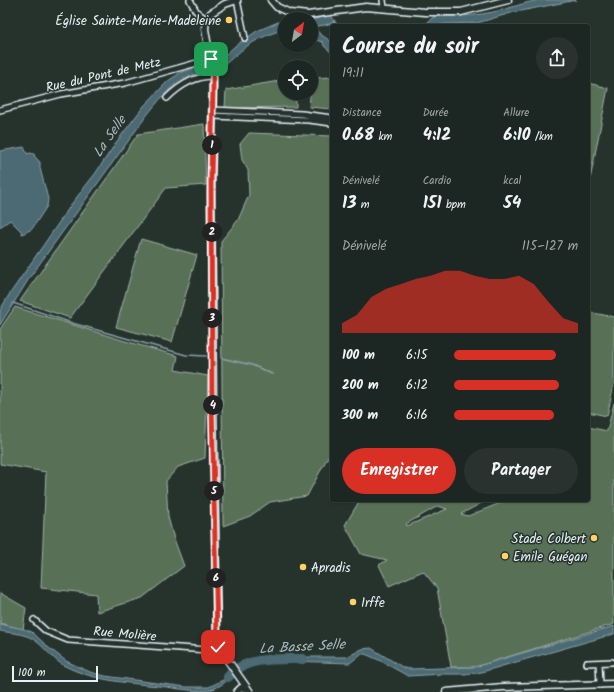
<!DOCTYPE html>
<html lang="fr">
<head>
<meta charset="utf-8">
<style>
	:root { --surface:#1c2622; --page:#29322f; --text:#f1f3f6; --muted:#a0a5a5; --line:#3a4340; --accent:#d93025 }
	body { margin:0; font-family:Kalam,sans-serif; background:var(--page); color:var(--text); height:100vh; display:flex; flex-direction:column; font-size:15px; white-space:nowrap }
	* { box-sizing:border-box; margin:0 }
	p { font-size:13px; color:var(--muted) }
	.icon { flex:none; width:22px; height:22px; fill:none; stroke:currentColor; stroke-width:2; stroke-linecap:round; stroke-linejoin:round }
	.map { position:relative; flex:1; overflow:hidden }
	.side { position:absolute; left:330px; top:24px; width:260px; height:478px; display:flex; flex-direction:column; background:var(--surface); border-radius:4px; box-shadow:0 1px 3px #0004,0 0 0 1px var(--line) }
	.side>* { flex:none }
	.needle { width:26px; rotate:31deg }
	.tools { position:absolute; left:278px; top:12px; display:grid; gap:8px }
	.tools a { display:grid; place-items:center; width:40px; height:40px; border-radius:50%; background:var(--surface); box-shadow:0 1px 3px #0004,0 0 0 1px var(--line); font-size:20px }
	.scale { position:absolute; left:12px; bottom:10px; width:86px; box-sizing:border-box; padding-left:4px; border:2px solid #e8f1f8; border-top:0; font-size:11px; line-height:14px; white-space:nowrap; color:#e8f1f8; -webkit-text-stroke:3px #26332d; paint-order:stroke }
	.pin { position:absolute; display:grid; place-items:center; width:34px; height:34px; color:#fff; margin:-17px; border-radius:8px; box-shadow:0 2px 6px #0006 }
	.km { position:absolute; width:20px; height:20px; margin:-10px; border-radius:50%; background:#222; color:#fff; font-size:11px; line-height:20px; text-align:center }
	.round { display:grid; place-items:center; flex:none; width:42px; height:42px; border-radius:21px; background:var(--page) }
	.overview { display:flex; align-items:center; justify-content:space-between; height:68px; padding:0 12px }
	h1 { font-size:22px; font-weight:600; line-height:30px }
	.stats { display:grid; grid-template-columns:repeat(3,1fr); gap:6px; height:68px; padding:4px 12px }
	.stats div { display:grid; align-content:center }
	.stats b { font-size:17px; font-weight:600 }
	.stats small { font-size:11px; font-weight:400 }
	.stats p { font-size:11px }
	.chart { height:112px; padding:8px 12px }
	.chart p { display:flex; justify-content:space-between }
	.chart svg { width:100%; height:72px; margin-top:4px; fill:var(--accent); opacity:.7 }
	.primary-button { display:flex; gap:8px; margin-top:auto; padding:8px 12px }
	.primary-button a { flex:1; height:46px; border-radius:24px; background:var(--accent); color:#fff; font-size:16px; font-weight:600; line-height:46px; text-align:center }
	.primary-button a+a { background:var(--page); color:var(--text) }
	ul { padding:0 12px; list-style:none; font-size:13px }
	li { display:grid; grid-template-columns:64px 48px 1fr; align-items:center; height:30px }
	li i { height:10px; border-radius:5px; background:var(--accent) }
	.map>svg:first-child { display:block }
	.green { fill:#597156; stroke:#a0b1a7; fill-rule:evenodd }
	.water { fill:#4c6b73; stroke:#8aa1a8 }
	.lines { fill:none; stroke-linecap:round; stroke-linejoin:round }
	.stream { stroke:#8aa1a8; stroke-width:1.5 }
	.river { stroke:#4c6b73; stroke-width:10 }
	.minor-casing { stroke:#e8f1f8; stroke-width:8 }
	.tertiary-casing { stroke:#e8f1f8; stroke-width:9 }
	.minor { stroke:#26332d; stroke-width:5 }
	.tertiary { stroke:#26332d; stroke-width:6 }
	.route-casing { stroke:#fff; stroke-width:8 }
	.route { stroke:#d93025; stroke-width:5 }
	.poi-dot { fill:#ffd166; stroke:#26332d; stroke-width:1.5 }
	.labels { text-anchor:middle; stroke-width:3; stroke-linejoin:round; paint-order:stroke }
	.poi-label { font-size:13px; fill:#e8f1f8; stroke:#26332d; text-anchor:start }
	.street-label { font-size:13px; fill:#e8f1f8; stroke:#26332d }
	.water-label { font-size:14px; font-style:italic; fill:#aabbc3; stroke:#26332d }
</style>
</head>
<body>
<div class="map">
<svg width="614" height="692" viewBox="0 0 614 692">
	<rect width="100%" height="100%" fill="#26332d"/>
	<filter id="ink" filterUnits="userSpaceOnUse"><feTurbulence type="fractalNoise" baseFrequency=".025" numOctaves="2"/><feDisplacementMap in="SourceGraphic" scale="8" xChannelSelector="R" yChannelSelector="G"/><feConvolveMatrix kernelMatrix="1 2 1 2 8 2 1 2 1" color-interpolation-filters="sRGB"/></filter>
	<g filter="url(#ink)">
		<path class="green" d="M332,77v32l-23,-2 3,-29z
			M285,80v13h11v14l-71,1 1,-18z
			M588,83l20,5 -20,102z
			M204,124l2,61 -40,3 -96,130 -50,-17 118,-167z
			M249,133l83,3v313l-25,47 -37,6 -20,14 -27,10 -2,-285 17,-21 11,-25 -1,-25 -6,-10 -2,-16z
			M141,239l56,16 -25,87 -56,-15z
			M15,307l110,34 53,15 -3,14 33,6 -3,82 -27,9 -12,14 2,36 6,22 10,27 -42,32 -45,14 -1,-18 -55,-6 5,-116 -46,-8v-135z
			M588,312l26,5v67l-7,32 -19,-4z
			M614,403v221l-139,43h-24l-14,-79 -14,-17 -34,15 -10,-21 8,-5 -26,-6 -16,-29 15,-25h127l-26,14 7,2 40,-16h80v-73l19,4zM438,506l9,3 -40,17 -1,-2z
			M0,593l26,15 -3,22 -23,-7z"/>
		<path class="water" d="M539,0h37l-65,13 -34,10 -32,1 -9,2h-12l8,-8 5,-2c24,1 49,-1 72,-8 10,-3 19,-6 30,-8z
			M331,15l7,11h-3l-1,-3 -20,4 6,7 12,8v11l-8,-7 -1,-4 -12,-3v-19z
			M278,22h7v7c-17,5 -35,13 -48,25 -7,5 -12,13 -21,15v-6l19,-17 22,-15z
			M208,63l1,8c-9,2 -19,4 -27,9 -14,8 -25,23 -35,35l-117,162 -30,48v-15l9,-15 64,-93 22,-28 23,-34 25,-33 25,-26 12,-8z
			M24,147l3,7 3,-1 4,1 1,3 5,5v6l8,31 -1,7 -15,23 -10,5 -1,-3 -11,-11 -10,7v-76z
			M0,624l24,5 8,3 17,16 17,13 24,11 15,4 81,11h23l16,-8 7,-10 3,5c-8,7 -15,13 -25,16 -10,2 -32,-1 -43,-3 -35,-4 -72,-5 -104,-22 -12,-7 -19,-19 -30,-26 -10,-6 -23,-6 -33,-8z
			M614,626v8l-136,39 -13,1h-23l-34,2 -29,-16 -14,-6h-4l-11,9 -60,-2v-4h57l15,-8 9,-1 33,20 6,1 65,-2z"/>
		<g class="lines">
			<path class="stream" d="M333,21l2,5
				M13,303l59,20 114,32 20,1
				M221,358l31,7 20,9"/>
			<path class="river" d="M228,677c17,-21 51,-18 75,-18"/>
			<defs>
				<path id="minor" d="M190,0l6,11 10,9
					M237,0l8,38
					M383,0l1,8
					M167,98c13,-13 28,-22 46,-22
					M0,110l61,-16 64,-11 86,-24
					M213,110l89,4 30,4
					M213,116l96,4 23,3
					M34,620l12,11 22,9 153,11
					M587,663l25,-1
					M599,663l1,22"/>
				<path id="tertiary" d="M237,0l-12,4 -14,9 -5,7 -1,9 8,47 -2,119 2,209 4,239 4,8 29,41
					M271,0l6,7 13,6 18,2 58,-8 59,5h36l47,-12
					M237,692l4,-4 7,1
					M446,692l57,-5 111,-3"/>
			</defs>
			<use href="#minor" class="minor-casing"/>
			<use href="#tertiary" class="tertiary-casing"/>
			<use href="#minor" class="minor"/>
			<use href="#tertiary" class="tertiary"/>
		</g>
	</g>
	<g class="lines" filter="url(#ink)">
		<defs>
			<path id="route" d="M211,59l2,12v19l-2,87 1,227 5,234 1,9"/>
		</defs>
		<use href="#route" class="route-casing"/>
		<use href="#route" class="route"/>
	</g>
	<g class="poi-dot">
		<circle cx="229" cy="20" r="4"/>
		<circle cx="594" cy="538" r="4"/>
		<circle cx="505" cy="556" r="4"/>
		<circle cx="303" cy="567" r="4"/>
		<circle cx="353" cy="602" r="4"/>
	</g>
	<g class="labels">
		<g class="poi-label">
			<text x="221" y="25" text-anchor="end">Église Sainte-Marie-Madeleine</text>
			<text x="586" y="543" text-anchor="end">Stade Colbert</text>
			<text x="513" y="561">Emile Guégan</text>
			<text x="311" y="572">Apradis</text>
			<text x="361" y="607">Irffe</text>
		</g>
		<g class="street-label">
			<text transform="translate(103 74) rotate(-13)" y="5">Rue du Pont de Metz</text>
			<text transform="translate(125 633) rotate(5)" y="5">Rue Molière</text>
		</g>
		<g class="water-label">
			<text transform="translate(109 136) rotate(-55)" y="5">La Selle</text>
			<text transform="translate(302 646) rotate(-3)" y="5">La Basse Selle</text>
		</g>
	</g>
</svg>
<div class="tools">
<a><svg class="needle" viewBox="-14 -14 28 28"><path d="M0-13l5 13h-10z" fill="#e53935"/><path d="M0 13l5-13h-10z" fill="#a0a5a5"/></svg></a>
<a><svg class="icon" aria-label="locate" viewBox="0 0 24 24"><circle cx="12" cy="12" r="6"/><path d="M12 2v4M12 18v4M2 12h4M18 12h4"/></svg></a>
</div>
<div class="scale">100 m</div>
<div class="pin" style="left:211px;top:59px;background:#1e9e55"><svg class="icon" aria-label="arrive" viewBox="0 0 24 24"><path d="M6 21V4h12l-3 4 3 4H6"/></svg></div>
<div class="pin" style="left:218px;top:647px;background:#d93025"><svg class="icon" aria-label="check" viewBox="0 0 24 24"><path d="M5 12l5 5 9-10"/></svg></div>
<b class="km" style="left:212px;top:145px">1</b>
<b class="km" style="left:212px;top:232px">2</b>
<b class="km" style="left:212px;top:318px">3</b>
<b class="km" style="left:213px;top:405px">4</b>
<b class="km" style="left:214px;top:491px">5</b>
<b class="km" style="left:216px;top:578px">6</b>
<section class="side">
<div class="overview"><div><h1>Course du soir</h1><p>19:11</p></div><a class="round"><svg class="icon" aria-label="share" viewBox="0 0 24 24"><path d="M12 15V3M7 8l5-5 5 5M5 13v7h14v-7"/></svg></a></div>
<div class="stats">
<div><p>Distance</p><b>0.68<small> km</small></b></div>
<div><p>Durée</p><b>4:12</b></div>
<div><p>Allure</p><b>6:10<small> /km</small></b></div>
</div>
<div class="stats">
<div><p>Dénivelé</p><b>13<small> m</small></b></div>
<div><p>Cardio</p><b>151<small> bpm</small></b></div>
<div><p>kcal</p><b>54</b></div>
</div>
<div class="chart"><p><span>Dénivelé</span>115–127 m</p>
<svg viewBox="0 0 160 44" preserveAspectRatio="none"><path d="M0 44V38L10 33L20 22L30 17L40 14L50 11L60 9L70 6L80 6L90 9L100 11L110 11L120 9L130 14L140 25L150 35L160 38V44z"/></svg>
</div>
<ul>
<li><b>100 m</b>6:15<i style="width:82%"></i></li>
<li><b>200 m</b>6:12<i style="width:85%"></i></li>
<li><b>300 m</b>6:16<i style="width:81%"></i></li>
</ul>
<div class="primary-button"><a>Enregistrer</a><a>Partager</a></div>
</section>
</div>
</body>
</html>
